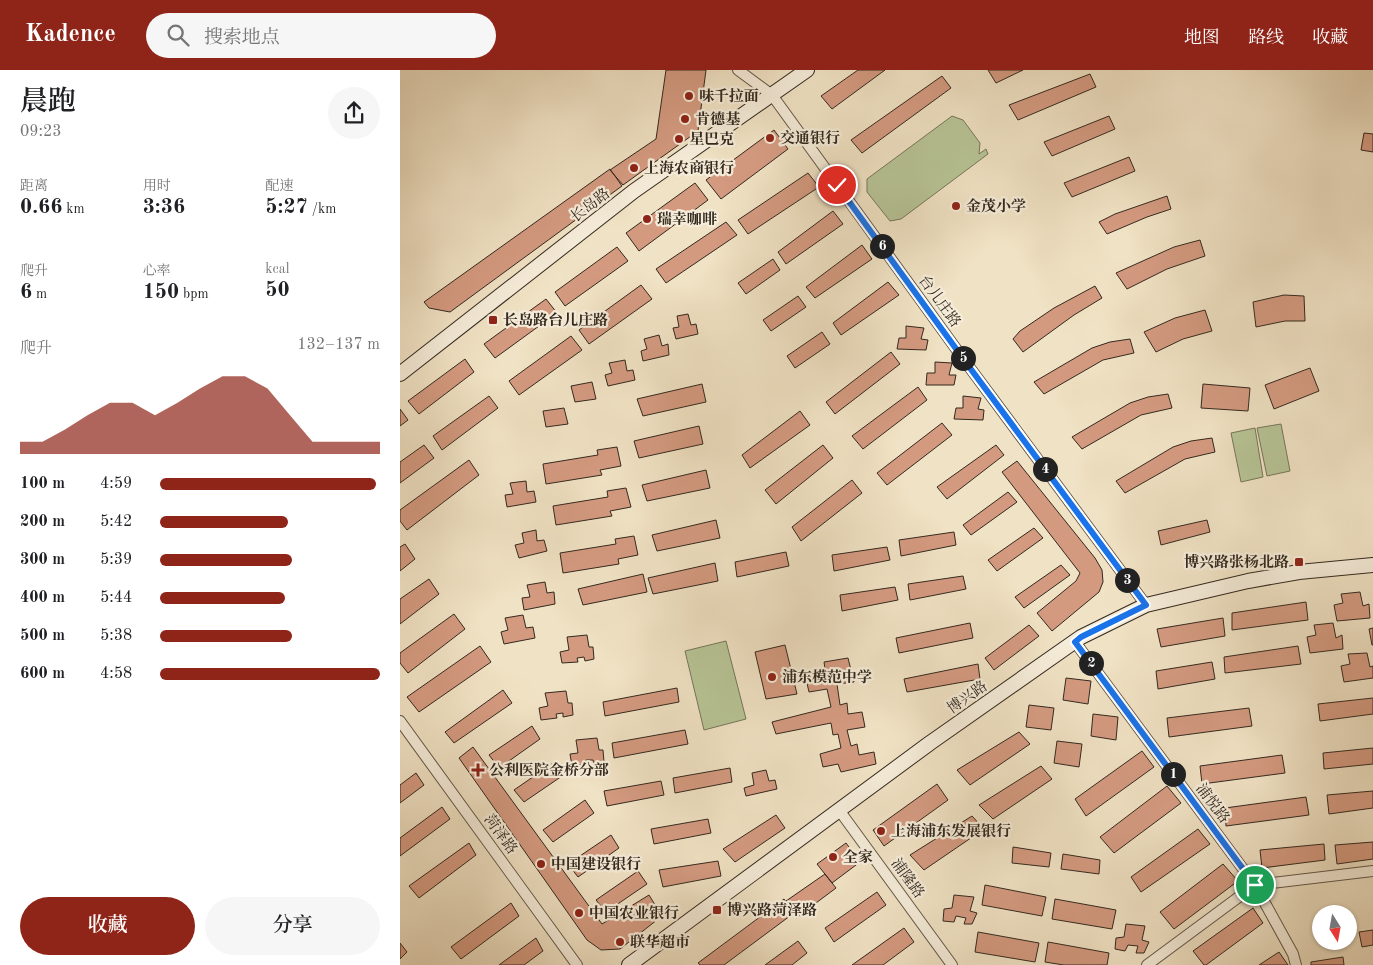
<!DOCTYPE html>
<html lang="zh">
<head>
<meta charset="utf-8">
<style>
	:root { --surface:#fff; --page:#f6f6f6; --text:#202124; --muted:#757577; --accent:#8f2418 }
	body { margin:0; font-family:"Old Standard TT","Noto Serif SC",serif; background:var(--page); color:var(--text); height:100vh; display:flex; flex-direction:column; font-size:19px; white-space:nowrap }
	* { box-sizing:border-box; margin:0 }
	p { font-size:16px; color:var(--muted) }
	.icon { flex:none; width:28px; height:28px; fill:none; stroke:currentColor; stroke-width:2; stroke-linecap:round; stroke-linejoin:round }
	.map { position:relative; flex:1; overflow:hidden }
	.drawer { display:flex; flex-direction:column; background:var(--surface); width:400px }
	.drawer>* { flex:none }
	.needle { width:32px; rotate:169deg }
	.controls { position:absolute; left:912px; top:835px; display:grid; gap:10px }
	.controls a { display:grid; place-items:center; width:45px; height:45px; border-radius:50%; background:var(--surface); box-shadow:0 1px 4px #0004; font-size:25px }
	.pin { position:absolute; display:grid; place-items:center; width:42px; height:42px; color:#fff; margin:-21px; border:2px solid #fff; border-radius:50%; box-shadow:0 1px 5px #0007 }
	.km { position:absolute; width:25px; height:25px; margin:-12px; border-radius:50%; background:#222; color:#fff; font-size:14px; line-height:25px; text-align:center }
	.round { display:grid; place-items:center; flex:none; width:52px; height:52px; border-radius:26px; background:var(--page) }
	.head { display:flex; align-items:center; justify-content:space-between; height:85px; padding:0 20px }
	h1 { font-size:28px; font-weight:600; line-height:38px }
	.stats { display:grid; grid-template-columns:repeat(3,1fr); gap:8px; height:85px; padding:5px 20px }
	.stats div { display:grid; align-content:center }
	.stats b { font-size:21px; font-weight:600 }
	.stats small { font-size:14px; font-weight:400 }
	.stats p { font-size:14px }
	.chart { height:140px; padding:10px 20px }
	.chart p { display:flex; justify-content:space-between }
	.chart svg { width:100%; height:90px; margin-top:5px; fill:var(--accent); opacity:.7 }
	.primary-button { display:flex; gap:10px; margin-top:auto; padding:10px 20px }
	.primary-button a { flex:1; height:58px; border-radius:30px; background:var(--accent); color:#fff; font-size:20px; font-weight:600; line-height:58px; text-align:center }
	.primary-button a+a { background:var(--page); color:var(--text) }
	ul { padding:0 20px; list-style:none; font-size:16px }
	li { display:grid; grid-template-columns:80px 60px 1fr; align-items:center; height:38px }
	li i { height:12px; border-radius:6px; background:var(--accent) }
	header { display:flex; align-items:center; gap:30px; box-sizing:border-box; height:70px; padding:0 25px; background:var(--accent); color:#fff }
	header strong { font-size:24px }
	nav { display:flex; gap:28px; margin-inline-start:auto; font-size:18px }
	.search { width:350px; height:45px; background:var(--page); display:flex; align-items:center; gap:12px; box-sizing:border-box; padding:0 18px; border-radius:28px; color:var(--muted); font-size:19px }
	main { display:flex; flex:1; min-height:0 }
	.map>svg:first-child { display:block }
	.green { fill:#b7c496; stroke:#75765a }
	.building { fill:#d49a80; stroke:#33291f }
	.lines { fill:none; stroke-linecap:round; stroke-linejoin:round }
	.street-casing { stroke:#625748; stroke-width:12 }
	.secondary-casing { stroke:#33291f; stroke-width:16 }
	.street { stroke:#f5ecd9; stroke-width:10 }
	.secondary { stroke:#f5ecd9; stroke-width:14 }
	.route-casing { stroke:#fff; stroke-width:10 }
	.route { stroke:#1a73e8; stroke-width:6 }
	.poi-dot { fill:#8f2418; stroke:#f5ecd9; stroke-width:2 }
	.labels { text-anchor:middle; stroke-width:4.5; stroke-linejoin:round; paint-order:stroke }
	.poi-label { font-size:15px; font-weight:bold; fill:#33291f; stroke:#f5ecd9; text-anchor:start }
	.street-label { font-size:15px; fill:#33291f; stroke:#f5ecd9 }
</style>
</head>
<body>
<header>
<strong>Kadence</strong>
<div class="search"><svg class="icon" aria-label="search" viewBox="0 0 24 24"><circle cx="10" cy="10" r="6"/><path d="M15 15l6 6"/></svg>搜索地点</div>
<nav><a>地图</a><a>路线</a><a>收藏</a></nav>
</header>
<main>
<section class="drawer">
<div class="head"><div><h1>晨跑</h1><p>09:23</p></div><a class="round"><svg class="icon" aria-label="share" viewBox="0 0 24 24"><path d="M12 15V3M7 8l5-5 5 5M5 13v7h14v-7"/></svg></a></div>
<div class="stats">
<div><p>距离</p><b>0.66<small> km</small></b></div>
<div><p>用时</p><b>3:36</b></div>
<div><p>配速</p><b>5:27<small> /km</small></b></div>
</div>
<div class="stats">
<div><p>爬升</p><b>6<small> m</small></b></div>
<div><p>心率</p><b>150<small> bpm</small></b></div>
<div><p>kcal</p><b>50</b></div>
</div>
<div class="chart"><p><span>爬升</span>132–137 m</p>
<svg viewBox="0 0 160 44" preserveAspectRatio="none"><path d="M0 44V38L10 38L20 32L30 25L40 19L50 19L60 25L70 19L80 12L90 6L100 6L110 12L120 25L130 38L140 38L150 38L160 38V44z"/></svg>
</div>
<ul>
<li><b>100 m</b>4:59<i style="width:98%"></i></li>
<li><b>200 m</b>5:42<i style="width:58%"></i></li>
<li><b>300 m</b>5:39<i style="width:60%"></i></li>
<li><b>400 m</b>5:44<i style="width:57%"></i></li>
<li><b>500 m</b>5:38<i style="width:60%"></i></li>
<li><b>600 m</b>4:58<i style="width:100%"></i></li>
</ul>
<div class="primary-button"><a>收藏</a><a>分享</a></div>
</section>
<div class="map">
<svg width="973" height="895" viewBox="0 0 973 895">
	<rect width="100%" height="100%" fill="#f0e2c4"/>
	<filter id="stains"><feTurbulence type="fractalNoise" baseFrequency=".004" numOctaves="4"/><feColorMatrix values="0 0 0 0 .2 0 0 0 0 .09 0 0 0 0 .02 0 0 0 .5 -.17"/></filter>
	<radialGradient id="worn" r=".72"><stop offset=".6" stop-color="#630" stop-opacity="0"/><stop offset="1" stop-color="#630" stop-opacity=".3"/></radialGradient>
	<path class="green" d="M552,46l11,4 17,23 -1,11 7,-5 2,5 -87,65 -11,2 -23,-29v-13z
		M881,354l9,47 -23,5 -10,-48z
		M855,358l8,49 -22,5 -10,-49z
		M326,571l20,78 -42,11 -19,-79z"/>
	<path class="building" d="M266,0h40l-8,61 -75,54 -13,-15 46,-31z
		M458,0h27l-53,39 -11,-13z
		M588,0h35l-27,13z
		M690,4l6,13 -78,33 -9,-15z
		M542,6l9,12 -89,65 -11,-13z
		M709,46l6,13 -63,27 -8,-14z
		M374,60l14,19 -67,50 -15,-19z
		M964,63l9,1v18l-12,-2z
		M729,87l6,14 -63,26 -8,-14z
		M210,99l12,17 -172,126 -21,-4 -5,-6z
		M408,103l11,14 -71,47 -10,-14z
		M295,113l13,17 -69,51 -13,-18z
		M767,126l4,13 -24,8 -40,17 -8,-12 16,-8z
		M433,141l10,13 -57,40 -8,-12z
		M326,152l11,13 -71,48 -10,-14z
		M800,170l5,16 -38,13 -40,20 -11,-16 58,-26z
		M462,175l10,14 -57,39 -9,-11z
		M217,177l11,14 -63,45 -10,-14z
		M373,189l7,11 -34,24 -8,-11z
		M488,212l11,13 -58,40 -8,-12z
		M241,215l11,14 -63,45 -10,-14z
		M695,216l7,12 -28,17 -51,37 -10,-13 7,-8 34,-23z
		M884,225l20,1 1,25h-20l-29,6 -3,-25z
		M398,226l8,11 -35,24 -8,-11z
		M146,229l11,14 -62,45 -11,-14z
		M805,240l7,21 -29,8 -27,13 -12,-20 31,-14z
		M288,244l3,11 5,-1 2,10 -22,5 -3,-11 6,-1 -2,-11z
		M506,256l18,2 -3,11 7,1 -2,10 -29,-1 2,-11h7z
		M422,262l8,12 -35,24 -8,-12z
		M259,265l3,11 6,-2 1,11 -26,6 -2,-10 6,-2 -3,-10z
		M171,266l11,14 -63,45 -10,-14z
		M730,269l4,14 -31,7 -59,34 -10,-12 58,-34 18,-6z
		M491,282l9,12 -65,50 -9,-12z
		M65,289l9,13 -55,42 -11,-13z
		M225,290l2,11 6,-1 2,10 -27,6 -3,-11 7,-2 -3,-10z
		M535,292l17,1 -3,12h7l-2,10h-28l1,-12h8z
		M910,298l9,23 -45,18 -9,-24z
		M192,312l4,17 -21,3 -4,-16z
		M302,314l4,18 -63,14 -6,-17z
		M803,314l47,4 -2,23 -47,-3z
		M518,317l9,13 -64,49 -11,-13z
		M768,324l4,14 -31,7 -59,34 -10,-12 58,-34 18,-6z
		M89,326l9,12 -56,42 -9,-14z
		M563,326l18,2 -3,11 6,1 -1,10 -29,-1 2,-11h7z
		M164,338l4,16 -22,3 -3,-16z
		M0,339l8,11 -8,6z
		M400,341l10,14 -60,43 -8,-13z
		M542,353l10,12 -65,50 -10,-12z
		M299,356l4,18 -64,14 -5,-17z
		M812,368l3,14 -30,7 -60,34 -9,-12 57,-34 18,-6z
		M24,375l10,13 -34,25v-21z
		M423,375l10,13 -57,46 -11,-14z
		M596,375l8,10 -57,44 -10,-12z
		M217,377l4,19 -21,4 2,5 -56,9 -3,-20 55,-9 -1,-5z
		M69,390l10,15 -72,55 -7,-9v-11z
		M617,391l78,97 7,12 1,12 -4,10 -47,39 -15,-18 39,-32 4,-8 -78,-101z
		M306,400l4,18 -63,13 -5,-16z
		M452,410l10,13 -61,48 -9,-14z
		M126,411l1,11 7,-1 2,11 -29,5 -2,-12 8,-1 -3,-11z
		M226,418l5,19 -21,4 2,5 -56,9 -3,-19 55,-9 -1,-6z
		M608,422l9,10 -46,33 -8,-10z
		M316,450l4,18 -63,13 -5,-16z
		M807,450l3,12 -49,13 -3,-14z
		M634,458l9,10 -46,33 -9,-11z
		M136,460l1,11 7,-1 3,11 -28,7 -4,-13 9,-2 -2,-10z
		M554,462l2,13 -55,11 -2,-16z
		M234,466l4,19 -20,4 1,5 -56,9 -3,-20 56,-9 -1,-5z
		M5,474l10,15 -15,12v-24z
		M487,477l3,13 -56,11 -2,-16z
		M386,482l3,14 -52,11 -2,-15z
		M315,493l3,18 -65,13 -5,-16z
		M661,495l9,10 -46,33 -9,-11z
		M243,504l4,18 -64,13 -5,-16z
		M563,506l3,13 -56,11 -2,-16z
		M29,509l10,15 -39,30v-25z
		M145,512l2,11 7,-1 1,12 -31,6 -2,-12 8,-1 -3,-12z
		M495,517l3,13 -56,11 -2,-16z
		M960,522l3,14 6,-2 1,14 -33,3 -3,-16 9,-2 -2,-9z
		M906,532l2,18 -76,10v-17z
		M54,544l11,15 -57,44 -8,-10v-10z
		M123,545l3,13 7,-1 2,11 -31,6 -3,-12 7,-2 -3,-12z
		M823,548l2,18 -64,11 -4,-18z
		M570,553l3,15 -74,15 -3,-15z
		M933,553l3,15 6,-3 1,14 -33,4 -3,-16 9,-2 -2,-10z
		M629,555l10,11 -45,34 -9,-12z
		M973,558v17h-1l-3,-16z
		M187,565l2,12h4l1,12 -9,2 -1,-4 -7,1 1,4 -16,1 -2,-11 9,-2 -2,-13z
		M385,575l12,49 -31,5 -11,-47z
		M80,576l11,16 -72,50 -12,-15z
		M898,576l3,18 -76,9 -1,-16z
		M967,583l3,14 3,-1v12l-29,4 -3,-16 9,-2 -2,-10z
		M448,588l6,24 -17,2 3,21 7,-2 1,11 14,-2 3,15 -18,3 4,16 6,-2 2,11 15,-3 2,12 -35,8 -3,-8 -15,3 -3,-13 21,-6 -3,-14 -5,1 -2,-12 -55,11 -4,-12 59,-15 -4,-18 -18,3 -3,-13 20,-4 -2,-13z
		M812,592l3,17 -57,10 -2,-18z
		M578,594l2,15 -73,13 -3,-13z
		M666,608l25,3 -3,23 -25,-4z
		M277,618l2,14 -74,14 -2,-14z
		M103,620l9,13 -58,40 -9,-11z
		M166,621l2,12h4l1,12 -10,2v-4l-7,1 1,4 -16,2 -2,-12 9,-2 -3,-13z
		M973,628v16l-53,7 -2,-17z
		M629,635l25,3 -3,22 -25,-3z
		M849,638l3,18 -83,11 -2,-19z
		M693,644l25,3 -2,23 -25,-4z
		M132,656l8,13 -41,29 -10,-13z
		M285,660l3,14 -74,14 -2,-15z
		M619,662l11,12 -60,41 -13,-15z
		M197,668l2,12h4l1,12 -10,2 -1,-4h-7l1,4 -15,2 -2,-12 8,-1 -2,-13z
		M657,671l25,3 -3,23 -25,-4z
		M73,677l129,177 47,-29 13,21 -42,33 -19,1 -14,-10 -128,-182z
		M973,678v16l-49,5 -1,-16z
		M742,681l12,16 -68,49 -11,-17z
		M882,685l3,18 -83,11 -2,-18z
		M156,691l9,13 -41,28 -10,-12z
		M641,696l11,13 -59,40 -14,-14z
		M330,698l2,14 -57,11 -2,-15z
		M366,700l3,11 6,-1 2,9 -31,7 -2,-8 10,-3 -2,-12z
		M16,703l8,12 -24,18v-18z
		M261,711l3,14 -57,11 -3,-15z
		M537,714l11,16 -64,46 -11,-16z
		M767,716l14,17 -67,50 -14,-16z
		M973,721v17l-44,6 -2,-19z
		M906,727l3,18 -83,11 -1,-18z
		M185,730l9,13 -41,29 -10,-12z
		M42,737l8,12 -50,37v-18z
		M376,745l9,13 -50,34 -12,-13z
		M572,746l12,13 -60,41 -14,-15z
		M308,749l3,14 -57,11 -3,-15z
		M798,759l12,15 -69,48 -10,-15z
		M211,765l8,13 -41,29 -10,-13z
		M973,772v17l-36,5 -2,-19z
		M69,773l7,12 -57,43 -10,-12z
		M446,773l14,19 -28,21 -15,-19z
		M924,774l1,16 -63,8 -2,-18z
		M613,777l38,6 -2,14 -37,-4z
		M663,784l37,6 -1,14 -38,-5z
		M318,791l3,15 -58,11 -4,-17z
		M823,794l15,17 -64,48 -14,-17z
		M238,801l9,13 -41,28 -10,-12z
		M425,804l11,14 -40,30 -10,-17z
		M585,815l61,12 -4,19 -60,-11z
		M477,822l9,13 -52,37 -9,-14z
		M554,825l20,2 -4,14 7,2 -5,11h-8l2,-6 -10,-2 -2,6 -11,-1 1,-12 8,-1z
		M384,829l10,14 -70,52h-24l-2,-2z
		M655,829l61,11 -4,19 -60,-10z
		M111,833l8,13 -58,43 -10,-12z
		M853,838l10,15 -57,42h-2l-11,-14z
		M726,854l19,2 -3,14 7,2 -5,11h-8l2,-7 -10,-1 -3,6 -10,-2 1,-11 8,-1z
		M504,858l10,14 -31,23h-31z
		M973,860v15l-11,2 -3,-15z
		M578,862l61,11 -4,19 -60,-10z
		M136,868l7,13 -19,14h-25z
		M398,871l9,12 -15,12h-27z
		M648,872l61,11 -2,12h-43l-19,-3z
		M0,873l7,9 -7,7z
		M879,882l9,13h-29z
		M943,887l1,8h-33v-3z"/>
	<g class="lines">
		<defs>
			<path id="street" d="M338,0l34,25 198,273 176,237
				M675,572l180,243 38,69 3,11
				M0,651l177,244
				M439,740l113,155
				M747,895l108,-80 118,-14"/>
			<path id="secondary" d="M0,304l234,-183 173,-121
				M229,895l301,-222 151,-106 65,-32 102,-24 51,-9 74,-7"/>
		</defs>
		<use href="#street" class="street-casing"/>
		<use href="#secondary" class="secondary-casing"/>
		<use href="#street" class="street"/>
		<use href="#secondary" class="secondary"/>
	</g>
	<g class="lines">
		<defs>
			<path id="route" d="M437,115l133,183 176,237 -65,32 -6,5 180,243"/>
		</defs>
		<use href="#route" class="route-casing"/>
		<use href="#route" class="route"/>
	</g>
	<g class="poi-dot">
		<circle cx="289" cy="26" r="5"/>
		<circle cx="285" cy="49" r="5"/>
		<circle cx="370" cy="68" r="5"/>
		<circle cx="279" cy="69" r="5"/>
		<circle cx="234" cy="98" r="5"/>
		<circle cx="556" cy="136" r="5"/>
		<circle cx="247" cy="149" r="5"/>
		<rect x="88" y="245" width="10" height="10" rx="2.5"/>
		<rect x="894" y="487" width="10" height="10" rx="2.5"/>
		<circle cx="372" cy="607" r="5"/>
		<path d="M75.5 692.5h5v5h5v5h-5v5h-5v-5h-5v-5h5z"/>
		<circle cx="481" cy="761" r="5"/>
		<circle cx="433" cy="787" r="5"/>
		<circle cx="141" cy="794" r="5"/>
		<rect x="312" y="835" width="10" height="10" rx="2.5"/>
		<circle cx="179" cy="843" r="5"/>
		<circle cx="220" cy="872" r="5"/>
	</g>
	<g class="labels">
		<g class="poi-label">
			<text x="299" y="31">味千拉面</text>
			<text x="295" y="54">肯德基</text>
			<text x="380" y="73">交通银行</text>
			<text x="289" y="74">星巴克</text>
			<text x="244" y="103">上海农商银行</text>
			<text x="566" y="141">金茂小学</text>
			<text x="257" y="154">瑞幸咖啡</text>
			<text x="103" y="255">长岛路台儿庄路</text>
			<text x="889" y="497" text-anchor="end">博兴路张杨北路</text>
			<text x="382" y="612">浦东模范中学</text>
			<text x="89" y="705">公利医院金桥分部</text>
			<text x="491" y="766">上海浦东发展银行</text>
			<text x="443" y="792">全家</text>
			<text x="151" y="799">中国建设银行</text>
			<text x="327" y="845">博兴路菏泽路</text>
			<text x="189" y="848">中国农业银行</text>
			<text x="230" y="877">联华超市</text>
		</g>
		<g class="street-label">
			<text transform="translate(190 135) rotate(-38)" y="5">长岛路</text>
			<text transform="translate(540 231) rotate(54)" y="5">台儿庄路</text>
			<text transform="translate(567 627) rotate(-35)" y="5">博兴路</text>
			<text transform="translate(813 733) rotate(53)" y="5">浦悦路</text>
			<text transform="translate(101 764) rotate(54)" y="5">菏泽路</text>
			<text transform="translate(508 808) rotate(54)" y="5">浦隆路</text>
		</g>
	</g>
	<rect width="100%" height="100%" filter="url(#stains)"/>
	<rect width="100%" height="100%" fill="url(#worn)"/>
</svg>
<div class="controls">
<a><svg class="needle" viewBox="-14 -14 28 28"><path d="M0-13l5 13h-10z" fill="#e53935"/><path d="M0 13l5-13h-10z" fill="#757577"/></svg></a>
</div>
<div class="pin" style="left:855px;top:815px;background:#1e9e55"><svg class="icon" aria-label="arrive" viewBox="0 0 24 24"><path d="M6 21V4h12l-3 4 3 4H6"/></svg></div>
<div class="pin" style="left:437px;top:115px;background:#d93025"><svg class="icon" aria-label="check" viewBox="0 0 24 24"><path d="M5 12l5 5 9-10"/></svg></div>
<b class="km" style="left:773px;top:704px">1</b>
<b class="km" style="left:691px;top:593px">2</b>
<b class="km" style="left:727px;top:510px">3</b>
<b class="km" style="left:645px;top:399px">4</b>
<b class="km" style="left:563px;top:288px">5</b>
<b class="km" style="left:482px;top:176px">6</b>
</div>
</main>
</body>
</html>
